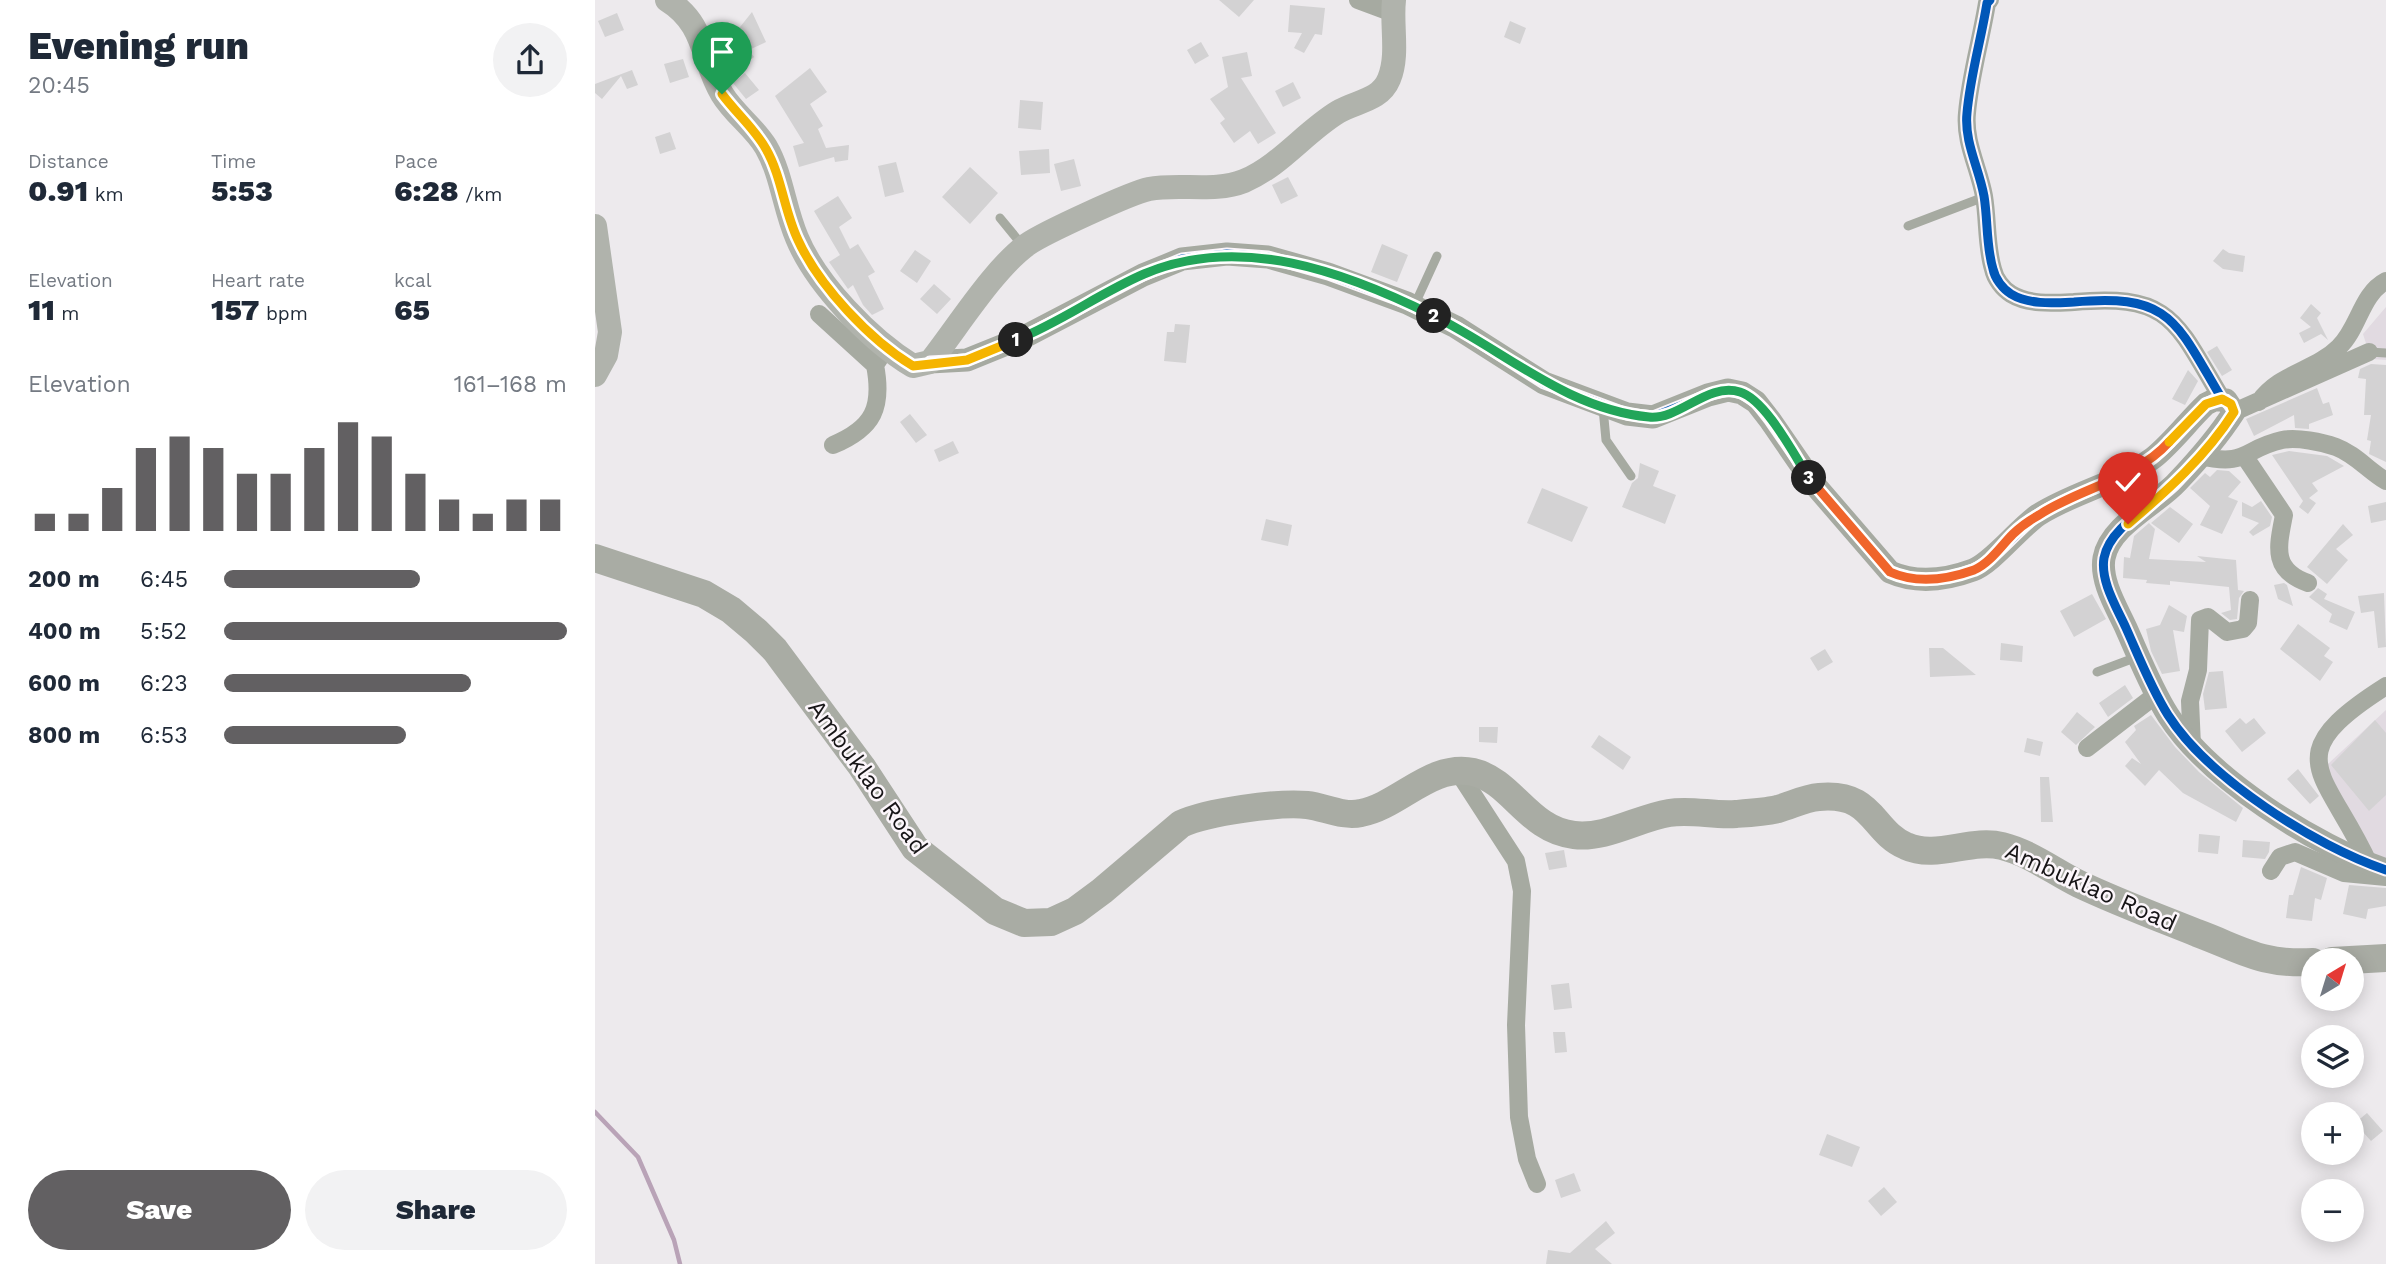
<!DOCTYPE html>
<html lang="en">
<head>
<meta charset="utf-8">
<style>
	:root { --surface:#fff; --page:#f2f2f3; --text:#1f2937; --muted:#747a83; --accent:#626062 }
	body { margin:0; font-family:"Work Sans",sans-serif; background:var(--page); color:var(--text); height:100vh; display:flex; flex-direction:column; font-size:26px; white-space:nowrap }
	* { box-sizing:border-box; margin:0 }
	p { font-size:23px; color:var(--muted) }
	.icon { flex:none; width:38px; height:38px; fill:none; stroke:currentColor; stroke-width:2; stroke-linecap:round; stroke-linejoin:round }
	.map { position:relative; flex:1; overflow:hidden }
	.drawer { display:flex; flex-direction:column; background:var(--surface); width:595px }
	.drawer>* { flex:none }
	.needle { width:46px; rotate:38deg }
	.controls { position:absolute; left:1706px; top:948px; display:grid; gap:14px }
	.controls a { display:grid; place-items:center; width:63px; height:63px; border-radius:50%; background:var(--surface); box-shadow:0 4px 18px #0003; font-size:35px }
	.pin { position:absolute; display:grid; place-items:center; width:60px; height:60px; color:#fff; margin:-72px -30px; border-radius:50% 50% 50% 0; rotate:-45deg; box-shadow:0 0 7px #0007 }
	.pin .icon { rotate:45deg }
	.km { position:absolute; width:35px; height:35px; margin:-18px; border-radius:50%; background:#222; color:#fff; font-size:19px; line-height:35px; text-align:center }
	.round { display:grid; place-items:center; flex:none; width:74px; height:74px; border-radius:37px; background:var(--page) }
	.head { display:flex; align-items:center; justify-content:space-between; height:119px; padding:0 28px }
	h1 { font-size:38px; font-weight:800; line-height:52px }
	.stats { display:grid; grid-template-columns:repeat(3,1fr); gap:10px; height:119px; padding:7px 28px }
	.stats div { display:grid; align-content:center }
	.stats b { font-size:30px; font-weight:800 }
	.stats small { font-size:19px; font-weight:400 }
	.stats p { font-size:19px }
	.chart { height:196px; padding:14px 28px }
	.chart p { display:flex; justify-content:space-between }
	.chart svg { width:100%; height:126px; margin-top:7px; stroke:var(--accent); stroke-width:6 }
	.cta { display:flex; gap:14px; margin-top:auto; padding:14px 28px }
	.cta a { flex:1; height:80px; border-radius:42px; background:var(--accent); color:#fff; font-size:28px; font-weight:800; line-height:80px; text-align:center }
	.cta a+a { background:var(--page); color:var(--text) }
	ul { padding:0 28px; list-style:none; font-size:23px }
	li { display:grid; grid-template-columns:112px 84px 1fr; align-items:center; height:52px }
	li i { height:18px; border-radius:9px; background:var(--accent) }
	main { display:flex; flex:1; min-height:0 }
	.map>svg:first-child { display:block }
	.built { fill:#e1dae1 }
	.lines { fill:none; stroke-linecap:round; stroke-linejoin:round }
	.stream { stroke:#b9a3b7; stroke-width:4.5 }
	.building { fill:#d3d2d3 }
	.service { stroke:#a6aaa1; stroke-width:9 }
	.minor { stroke:#a6aaa1; stroke-width:18 }
	.tertiary { stroke:#a6aaa1; stroke-width:23 }
	.secondary { stroke:#b0b3ac; stroke-width:24 }
	.primary { stroke:#a9aca4; stroke-width:28 }
	.cycleway-casing { stroke:#fcf6fb; stroke-width:13 }
	.cycleway { stroke:#0057b8; stroke-width:9 }
	.split-1-casing { stroke:#fff; stroke-width:14 }
	.split-2-casing { stroke:#fff; stroke-width:14 }
	.split-3-casing { stroke:#fff; stroke-width:14 }
	.split-4-casing { stroke:#fff; stroke-width:14 }
	.split-5-casing { stroke:#fff; stroke-width:14 }
	.split-1 { stroke:#f5b400; stroke-width:9 }
	.split-2 { stroke:#22a559; stroke-width:9 }
	.split-3 { stroke:#22a559; stroke-width:9 }
	.split-4 { stroke:#f0652b; stroke-width:9 }
	.split-5 { stroke:#f5b400; stroke-width:9 }
	.labels { text-anchor:middle; stroke-width:5; stroke-linejoin:round; paint-order:stroke }
	.street-label { font-size:24px; fill:#171517; stroke:#fcf6fb }
</style>
</head>
<body>
<main>
<section class="drawer">
<div class="head"><div><h1>Evening run</h1><p>20:45</p></div><a class="round"><svg class="icon" aria-label="share" viewBox="0 0 24 24"><path d="M12 15V3M7 8l5-5 5 5M5 13v7h14v-7"/></svg></a></div>
<div class="stats">
<div><p>Distance</p><b>0.91<small> km</small></b></div>
<div><p>Time</p><b>5:53</b></div>
<div><p>Pace</p><b>6:28<small> /km</small></b></div>
</div>
<div class="stats">
<div><p>Elevation</p><b>11<small> m</small></b></div>
<div><p>Heart rate</p><b>157<small> bpm</small></b></div>
<div><p>kcal</p><b>65</b></div>
</div>
<div class="chart"><p><span>Elevation</span>161–168 m</p>
<svg viewBox="0 0 160 44" preserveAspectRatio="none"><path d="M5 44V38M15 44V38M25 44V29M35 44V15M45 44V11M55 44V15M65 44V24M75 44V24M85 44V15M95 44V6M105 44V11M115 44V24M125 44V33M135 44V38M145 44V33M155 44V33"/></svg>
</div>
<ul>
<li><b>200 m</b>6:45<i style="width:57%"></i></li>
<li><b>400 m</b>5:52<i style="width:100%"></i></li>
<li><b>600 m</b>6:23<i style="width:72%"></i></li>
<li><b>800 m</b>6:53<i style="width:53%"></i></li>
</ul>
<div class="cta"><a>Save</a><a>Share</a></div>
</section>
<div class="map">
<svg width="1791" height="1264" viewBox="0 0 1791 1264">
	<rect width="100%" height="100%" fill="#edeaed"/>
	<path class="built" d="M1791,307v53l-15,-1 -8,-25z
		M1791,710v150l-17,-8 -40,-66 -1,-22z"/>
	<g class="lines">
		<path class="stream" d="M0,1112l43,45 36,83 6,24"/>
	</g>
	<path class="building" d="M624,0h35l-15,17z
		M695,5l35,3 -3,27 -7,-1 -11,19 -10,-5 8,-15 -14,-1z
		M157,12l14,30 -17,8 5,7 -18,13 -19,-28 15,-14 4,4z
		M22,13l7,17 -19,7 -7,-16z
		M915,21l16,7 -6,16 -16,-7z
		M606,42l8,14 -14,8 -8,-14z
		M652,52l5,24 -11,2 35,55 -18,11 -8,-13 -16,12 -14,-20 5,-4 -15,-20 18,-12 -6,-30z
		M88,59l6,18 -19,6 -6,-19z
		M215,68l17,24 -17,12 13,22 -5,3 8,19 23,-3 -1,15 -13,2 -1,-5 -35,10 -6,-21 11,-3 -29,-47z
		M37,70l6,15 -11,4 -6,-13 -19,23 -7,-6v-9z
		M150,73l14,17 -13,9 -13,-16z
		M698,82l8,16 -18,9 -8,-16z
		M425,100l23,2 -2,28 -23,-2z
		M75,132l6,17 -16,5 -5,-17z
		M454,149l1,24 -29,2 -2,-24z
		M479,159l7,27 -20,5 -7,-27z
		M301,162l8,30 -19,5 -7,-31z
		M375,167l28,26 -28,31 -28,-27z
		M693,177l10,19 -17,8 -9,-19z
		M243,196l14,22 -13,9 11,22 8,-5 17,28 -7,4 16,33 -12,6 -9,-10 -10,-20 -5,4 -19,-27 11,-7 -26,-44z
		M787,244l26,11 -11,27 -26,-10z
		M1628,249l6,4 16,3 -2,16 -20,-3 -10,-8z
		M320,250l16,11 -14,22 -17,-12z
		M339,284l17,15 -14,15 -17,-15z
		M1716,304l10,9 -4,5 11,22 -7,-6 -17,9 -5,-10 12,-6 -11,-9z
		M580,324l15,1 -4,38 -22,-2 3,-29h7z
		M1622,346l15,24 -10,6 -15,-24z
		M1776,364l15,1v97l-17,-8 2,-13 -4,-1 4,-25h-7l2,-36 -8,-1 2,-9z
		M1593,370l10,11 -13,24 -13,-6z
		M1722,388l6,16 6,-2 4,13 -24,9v5l-14,-1 -1,-13 -40,21 -8,-17z
		M315,414l17,21 -11,8 -16,-21z
		M358,441l6,12 -20,9 -5,-12z
		M1694,451l38,5 17,10 -32,17 6,8 -9,7 7,5 -8,11 -9,-7 4,-6 -31,-46z
		M1045,463l19,8 -6,15 23,9 -11,29 -43,-17 10,-24 6,-5z
		M1622,470l12,1 12,11 -13,15 10,4 -16,33 -22,-9 10,-19 -20,-18 15,-15 5,4z
		M947,488l46,19 -16,35 -45,-19z
		M1666,501l11,16 -2,9 -17,10 -4,-4 10,-9 -17,-7v-14l10,5z
		M1791,502v18l-15,3 -3,-17z
		M1575,507l23,17 -14,19 -28,-20z
		M671,519l26,6 -4,21 -27,-6z
		M1554,523l6,6 -6,30 57,3 -9,-6 39,4 2,30 6,1 -5,7 -2,21 -7,1 -9,-7 10,-3 -2,-23 -59,-6v4l-24,-2 1,-3 -24,-2 1,-21 6,1 4,-22z
		M1748,524l10,11 -17,14 12,11 -21,24 -20,-17z
		M1689,583l3,2 6,21 -15,-7 -4,-14z
		M1723,588l9,6 -3,5 31,13 -8,18 -18,-8 3,-8 -23,-17z
		M1789,593l2,54 -8,1 -4,-37 -13,2 -3,-17z
		M1497,594l14,25 -32,18 -14,-26z
		M1574,605l18,11 -3,16 -11,-2 7,41 -18,3 -11,-23 -5,-22 14,-4z
		M1703,624l32,24 -6,8 9,6 -13,19 -40,-32z
		M1406,643l22,3 -1,16 -22,-2z
		M1334,648h14l33,27 -46,2z
		M1230,649l8,13 -15,9 -8,-13z
		M1628,671l4,37 -22,2 -2,-16 6,-22z
		M1530,685l8,13 -25,19 -9,-14z
		M1482,712l18,15 -19,18 -15,-13z
		M1556,715l24,32 24,25 44,36 -7,14 -53,-29 -24,-23 -14,16 -20,-20 7,-8 9,6 -16,-22 11,-12 -2,-4z
		M1645,718l6,6 8,-6 12,15 -24,19 -17,-21z
		M1780,720l11,13v62l-17,16 -38,-46z
		M884,727h19l-1,16 -18,-1z
		M1004,735l32,22 -8,13 -32,-23z
		M1432,738l16,4 -3,14 -16,-4z
		M1703,769l21,27 -9,8 -23,-25z
		M1445,777h9l4,45h-12z
		M1604,834l21,2 -2,18 -20,-2z
		M1648,840l27,2 -1,10 -4,7 -23,-2z
		M969,850l3,17 -18,3 -4,-17z
		M1706,867l26,11 -6,22 -6,-2 -3,23 -26,-3 3,-23h4z
		M1754,885l37,3v18l-18,3 -2,10 -23,-5z
		M974,983l3,25 -18,2 -3,-25z
		M958,1032h12l2,20 -12,1z
		M1772,1113l16,18 -12,10 -16,-18z
		M1232,1134l33,13 -8,20 -33,-12z
		M979,1173l7,18 -20,7 -6,-18z
		M1289,1187l13,15 -16,14 -13,-15z
		M1011,1221l9,12 -20,16 17,15h-66l2,-14 22,3z"/>
	<g class="lines">
		<path class="service" d="M405,218l23,28
			M1313,226l76,-29
			M820,304l22,-48
			M1774,352l17,1
			M1008,408l3,32 25,36
			M1502,672l40,-15"/>
		<path class="minor" d="M763,0l35,13
			M1395,0l-3,3c-6,37 -17,74 -20,110 -3,29 12,55 17,83 4,24 2,50 9,73 2,10 10,20 18,25 18,11 43,9 63,8 98,-9 102,20 148,97
			M224,314l56,51 6,-9
			M1664,402c20,-29 56,-31 80,-55 20,-19 22,-53 47,-66
			M1639,412l135,-60
			M238,445c41,-17 50,-38 42,-80
			M1604,456c50,11 43,-7 83,-16 15,-3 40,2 54,7 19,7 33,24 50,34
			M1650,457l39,58c-6,31 -13,55 24,68
			M1597,746l-2,-45 8,-31 2,-50 8,-3 19,15 16,-3 5,-6 2,-23
			M1492,748l70,-54
			M862,770l59,91 6,30 -6,134 3,92 8,42 10,25
			M1774,864c-43,-94 -95,-107 17,-178
			M1676,871l9,-14 15,-5 49,21 42,4"/>
		<path class="tertiary" d="M335,362l37,-2 57,-23 119,-62 39,-16 45,-5 41,3 60,17 79,29 49,24 88,56 83,31 26,3 55,-22 20,-5 14,3 14,9 14,18 44,64 76,88c27,12 56,8 83,-2 19,-7 45,-41 65,-55 36,-23 81,-32 115,-57 19,-15 35,-37 53,-54l8,-4h12l8,12c-16,25 -37,49 -57,70 -21,23 -67,43 -73,76 -4,23 13,50 22,70 13,29 25,60 42,87 40,63 147,131 218,155"/>
		<path class="secondary" d="M72,0c39,24 34,59 55,94 12,20 32,33 44,53 16,28 18,61 31,91 19,46 73,102 116,128l17,-4c27,-34 64,-94 98,-118 16,-11 102,-51 121,-55 31,-6 65,4 95,-8 36,-15 61,-49 94,-69 18,-11 42,-11 51,-33 10,-24 2,-54 5,-79
			M0,226l15,106 -4,23 -11,20"/>
		<path class="primary" d="M0,558l109,36 27,16 25,21 19,19 87,117 53,81 80,63 29,12 27,-1 24,-11 27,-20 79,-67c26,-12 97,-22 126,-19 18,2 35,12 54,8 38,-7 70,-50 112,-41 39,9 55,58 101,63 32,4 64,-17 95,-22 22,-4 45,3 67,1 14,-1 29,-2 42,-5 14,-4 27,-11 41,-12 55,-5 52,34 87,49 30,14 65,-8 96,0 28,7 51,25 77,38 38,18 78,33 118,49 46,17 64,32 116,29
			M1737,961l54,-3"/>
		<defs>
			<path id="cycleway" d="M1395,0l-3,3c-6,37 -17,74 -20,110 -3,29 12,55 17,83 4,24 2,50 9,73 2,10 10,20 18,25 18,11 43,9 63,8 98,-9 102,20 148,97
				M335,362l37,-2 57,-23 119,-62 39,-16 45,-5 41,3 60,17 79,29 49,24 88,56 83,31 26,3 55,-22 20,-5 14,3 14,9 14,18 44,64 76,88c27,12 56,8 83,-2 19,-7 45,-41 65,-55 36,-23 81,-32 115,-57 19,-15 35,-37 53,-54l8,-4h12l8,12c-16,25 -37,49 -57,70 -21,23 -67,43 -73,76 -4,23 13,50 22,70 13,29 25,60 42,87 40,63 147,131 218,155"/>
		</defs>
		<use href="#cycleway" class="cycleway-casing"/>
		<use href="#cycleway" class="cycleway"/>
	</g>
	<g class="lines">
		<defs>
			<path id="split-1" d="M127,94c14,19 33,35 44,55 16,28 18,62 32,91 21,46 72,100 115,126l54,-6 49,-20"/>
			<path id="split-2" d="M421,340c45,-18 84,-47 128,-66 96,-41 202,-2 290,42"/>
			<path id="split-3" d="M839,316c71,35 132,93 215,101 31,3 58,-35 91,-25 26,8 54,63 69,86"/>
			<path id="split-4" d="M1214,478l81,94c27,12 56,8 84,-2 16,-7 27,-24 39,-36 7,-7 17,-14 26,-19 41,-27 97,-36 130,-73"/>
			<path id="split-5" d="M1533,524c39,-33 78,-68 106,-112l-3,-8 -9,-5 -16,5 -37,38"/>
		</defs>
		<use href="#split-1" class="split-1-casing"/>
		<use href="#split-2" class="split-2-casing"/>
		<use href="#split-3" class="split-3-casing"/>
		<use href="#split-4" class="split-4-casing"/>
		<use href="#split-5" class="split-5-casing"/>
		<use href="#split-1" class="split-1"/>
		<use href="#split-2" class="split-2"/>
		<use href="#split-3" class="split-3"/>
		<use href="#split-4" class="split-4"/>
		<use href="#split-5" class="split-5"/>
	</g>
	<g class="labels">
		<g class="street-label">
			<text transform="translate(273 777) rotate(54)" y="8">Ambuklao Road</text>
			<text transform="translate(1496 887) rotate(24)" y="8">Ambuklao Road</text>
		</g>
	</g>
</svg>
<div class="controls">
<a><svg class="needle" viewBox="-14 -14 28 28"><path d="M0-13l5 13h-10z" fill="#e53935"/><path d="M0 13l5-13h-10z" fill="#747a83"/></svg></a>
<a><svg class="icon" aria-label="layers" viewBox="0 0 24 24"><path d="M12 4l9 5-9 5-9-5zM3 14l9 5 9-5"/></svg></a>
<a>+</a>
<a>−</a>
</div>
<div class="pin" style="left:127px;top:94px;background:#1e9e55"><svg class="icon" aria-label="arrive" viewBox="0 0 24 24"><path d="M6 21V4h12l-3 4 3 4H6"/></svg></div>
<div class="pin" style="left:1533px;top:524px;background:#d93025"><svg class="icon" aria-label="check" viewBox="0 0 24 24"><path d="M5 12l5 5 9-10"/></svg></div>
<b class="km" style="left:421px;top:340px">1</b>
<b class="km" style="left:839px;top:316px">2</b>
<b class="km" style="left:1214px;top:478px">3</b>
</div>
</main>
</body>
</html>
